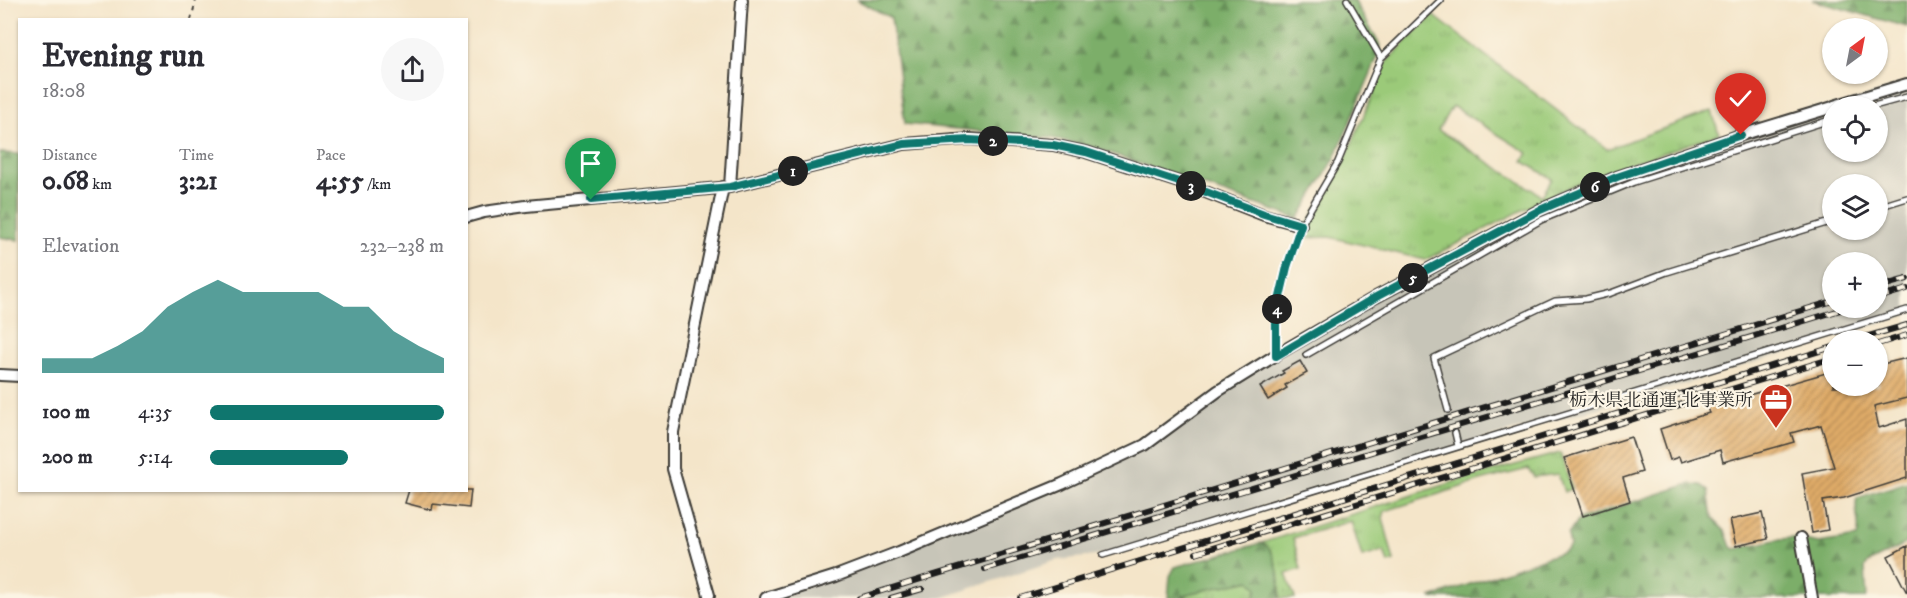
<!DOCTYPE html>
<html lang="en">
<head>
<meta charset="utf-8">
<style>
	:root { --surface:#fff; --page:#f7f7f7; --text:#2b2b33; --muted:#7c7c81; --accent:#0f766e }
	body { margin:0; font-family:"IM FELL DW Pica","Noto Serif JP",serif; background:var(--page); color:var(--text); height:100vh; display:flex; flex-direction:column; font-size:22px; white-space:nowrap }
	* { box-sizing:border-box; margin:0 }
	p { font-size:20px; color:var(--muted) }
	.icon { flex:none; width:33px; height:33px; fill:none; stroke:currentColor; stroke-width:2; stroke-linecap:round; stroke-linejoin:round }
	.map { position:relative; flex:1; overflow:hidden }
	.sheet { position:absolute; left:18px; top:18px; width:450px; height:474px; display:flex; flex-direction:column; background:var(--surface); border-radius:0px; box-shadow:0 2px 4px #0004 }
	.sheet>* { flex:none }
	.needle { width:39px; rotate:32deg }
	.fabs { position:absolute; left:1822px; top:18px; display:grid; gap:12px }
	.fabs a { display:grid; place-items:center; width:66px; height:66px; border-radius:50%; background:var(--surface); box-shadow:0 2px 4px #0004; font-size:30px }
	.pin { position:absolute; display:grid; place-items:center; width:51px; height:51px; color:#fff; margin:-62px -26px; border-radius:50% 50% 50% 0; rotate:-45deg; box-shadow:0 0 6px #0007 }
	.pin .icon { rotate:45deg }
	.km { position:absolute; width:30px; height:30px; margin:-15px; border-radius:50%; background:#222; color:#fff; font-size:16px; line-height:30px; text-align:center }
	.round { display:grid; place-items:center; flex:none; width:63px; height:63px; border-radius:32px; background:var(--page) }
	.headline { display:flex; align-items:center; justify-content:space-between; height:102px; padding:0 24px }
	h1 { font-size:33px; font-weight:700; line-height:45px }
	.metrics { display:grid; grid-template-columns:repeat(3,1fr); gap:9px; height:102px; padding:6px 24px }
	.metrics div { display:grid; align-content:center }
	.metrics b { font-size:26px; font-weight:700 }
	.metrics small { font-size:16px; font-weight:400 }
	.metrics p { font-size:16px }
	.chart { height:168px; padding:12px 24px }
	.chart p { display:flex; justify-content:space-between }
	.chart svg { width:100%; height:108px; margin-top:6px; fill:var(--accent); opacity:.7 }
	ul { padding:0 24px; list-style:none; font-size:20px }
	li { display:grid; grid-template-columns:96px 72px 1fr; align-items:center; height:45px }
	li i { height:15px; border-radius:8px; background:var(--accent) }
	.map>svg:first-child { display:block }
	.railway { fill:#c7c5b8; fill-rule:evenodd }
	.grass { fill:url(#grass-tufts); stroke:#5c734a; stroke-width:1.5; fill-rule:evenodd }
	.forest { fill:url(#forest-firs); stroke:#4c6542; stroke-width:1.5 }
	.building { fill:url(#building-hatch) }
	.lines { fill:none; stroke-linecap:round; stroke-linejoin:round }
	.lane-casing { stroke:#3c3a36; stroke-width:8 }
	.street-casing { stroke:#3c3a36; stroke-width:14 }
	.path { stroke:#3c3a36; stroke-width:2; stroke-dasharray:4.5 4.5; stroke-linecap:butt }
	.lane { stroke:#fff; stroke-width:5 }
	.street { stroke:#fff; stroke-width:10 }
	.rail-casing { stroke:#1c1c1c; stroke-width:6 }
	.rail { stroke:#fcf5e5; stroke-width:4; stroke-dasharray:11; stroke-linecap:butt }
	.route-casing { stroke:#fff; stroke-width:12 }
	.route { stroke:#0f766e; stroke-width:8 }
	.labels { text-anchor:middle; stroke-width:4.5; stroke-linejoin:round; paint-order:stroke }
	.poi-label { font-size:18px; fill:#1c1c1c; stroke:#fcf5e5; text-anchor:end }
</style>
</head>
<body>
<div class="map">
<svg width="1907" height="598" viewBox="0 0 1907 598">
	<defs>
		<pattern id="grass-tufts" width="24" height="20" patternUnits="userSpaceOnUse" patternTransform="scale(1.5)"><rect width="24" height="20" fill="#9bca79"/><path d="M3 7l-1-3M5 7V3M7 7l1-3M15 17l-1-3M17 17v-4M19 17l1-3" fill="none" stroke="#85ad68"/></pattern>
		<pattern id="forest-firs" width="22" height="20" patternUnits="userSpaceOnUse" patternTransform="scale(1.5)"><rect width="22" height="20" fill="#7cae69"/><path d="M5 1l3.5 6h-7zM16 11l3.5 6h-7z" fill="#658d56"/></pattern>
		<pattern id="building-hatch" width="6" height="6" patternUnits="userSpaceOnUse" patternTransform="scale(1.5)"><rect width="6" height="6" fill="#dfab68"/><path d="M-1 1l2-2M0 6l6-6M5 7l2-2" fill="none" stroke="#b48a55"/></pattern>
	</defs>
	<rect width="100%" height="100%" fill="#fcf5e5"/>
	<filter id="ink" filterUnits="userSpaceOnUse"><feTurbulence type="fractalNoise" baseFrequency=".0167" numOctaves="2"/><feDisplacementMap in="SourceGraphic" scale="12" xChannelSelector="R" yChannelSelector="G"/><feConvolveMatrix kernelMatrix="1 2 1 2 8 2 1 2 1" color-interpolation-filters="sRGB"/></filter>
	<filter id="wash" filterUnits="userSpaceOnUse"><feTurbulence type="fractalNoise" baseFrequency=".008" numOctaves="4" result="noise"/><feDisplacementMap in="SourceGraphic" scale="24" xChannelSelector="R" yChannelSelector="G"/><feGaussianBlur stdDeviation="1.35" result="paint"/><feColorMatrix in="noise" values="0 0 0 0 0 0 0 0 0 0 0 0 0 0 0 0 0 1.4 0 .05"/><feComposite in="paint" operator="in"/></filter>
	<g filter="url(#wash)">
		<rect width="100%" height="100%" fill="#f4e5c9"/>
		<path class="railway" d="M1907,84v231l-225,70 -224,61 -355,109 -46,5 -116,38h-175l70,-22 309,-131 73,-54 158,-94 241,-120 216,-70v45h45v-46h-44zM1833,184h45v46h-45zM1833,262h45v46h-45z"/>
		<path class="grass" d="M1433,15l174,134 105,-38 7,23 -117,39 -46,20 -131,67 -95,-23 -29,1 6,-14 36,-60 44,-103zM1452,106l76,47 -5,8 29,18 -10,17 -104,-66z
			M1560,453l12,36 -8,3 -6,-18 -24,3 -6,-8 -48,12 -95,30 -2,7 11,43 -6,2 -4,-12 -22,6 -11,-36 -58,17 8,31 -15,5 9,24h-15v-11l-14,-42 -5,-2 199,-63z
			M1251,580l6,8 -2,10h-75l11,-5z"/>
		<path class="forest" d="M857,0h497l26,45 -4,16 -42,99 -36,59 -205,-72 -42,-9 -146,-14 -14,-106z
			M1812,0h95v27z
			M0,153l19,1v86l-19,-3z
			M1907,482v61l-39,20 -3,5 2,30h-437l135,-47 5,-5 -2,-11 10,-15 111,-36 12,1 7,5 4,28 13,13 6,16 4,2 45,-10 13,-1 26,5 38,-6c5,-13 -4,-26 0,-39z
			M1261,543c17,6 19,39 19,55h-25l2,-10 -7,-8 -59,13 -11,5h-12l2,-22 5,-9z"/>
		<g id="blocks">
			<path class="building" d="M1907,358v40l-33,8 5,22 28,-9v59l-63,20 -21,3 5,29 -16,3 -10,-60 32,-6 -13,-42 -30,8 3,9 -71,20 -3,-12 -39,12 -2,-5 -9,3 -10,-31 49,-16 -2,-6 126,-36v15h45v-21z
				M1300,361l7,12 -22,12 2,3 -19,12 -8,-13 24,-14 -2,-2z
				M1631,437l11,35 -19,6 7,23 -47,15 -19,-58z
				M409,490h62l-2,18 -36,-4 -1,6 -27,-7z
				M1762,513l6,26 -32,7 -6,-26z
				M1907,546v47l-19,-37z"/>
		</g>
	</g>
	<g filter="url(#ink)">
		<use href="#blocks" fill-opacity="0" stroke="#3c3a36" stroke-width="1.5"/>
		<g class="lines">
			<defs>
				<path id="lane" d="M1347,0l34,58
					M1874,106l33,-9
					M1878,207l29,-9
					M1276,354v-40l11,-47 14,-42 37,-63 43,-104 60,-58
					M1306,355l235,-135 93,-38 199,-63
					M1448,410l-14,-52 121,-57 31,-2 25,-6 56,-21 166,-51
					M1455,433l3,13
					M1103,555l804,-245"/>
				<path id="street" d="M1834,106l73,-22
					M730,187l12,-187
					M466,217l18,-5 42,-6 204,-19 174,-43 65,-5 84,6 33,7 99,32 79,31 37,10
					M0,375l20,1
					M1801,538l11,60
					M709,595l-36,-126v-37l50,-245
					M766,598l70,-22 63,-24 163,-68 83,-39 73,-54 58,-36 100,-58 164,-87 77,-33 124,-42 92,-28"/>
			</defs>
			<use href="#lane" class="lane-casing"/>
			<use href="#street" class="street-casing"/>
			<path class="path" d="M191,20l5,-20"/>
			<use href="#lane" class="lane"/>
			<use href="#street" class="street"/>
			<defs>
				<path id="rail" d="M1878,287l29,-8
					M1878,298l29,-9
					M1855,340l52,-15
					M1878,344l29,-9
					M1196,553l637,-195
					M985,569l862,-261
					M859,598l974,-297
					M891,598l31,-9
					M1020,598l813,-251"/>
			</defs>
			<use href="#rail" class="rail-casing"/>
			<use href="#rail" class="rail"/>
		</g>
	</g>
	<g class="lines" filter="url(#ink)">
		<defs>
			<path id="route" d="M591,200l139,-13 174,-43 65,-4 84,5 33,7 99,32 79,30 37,11 -14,42 -11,47v42l100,-59 164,-87 77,-33 124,-42"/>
		</defs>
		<use href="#route" class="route-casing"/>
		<use href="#route" class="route"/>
	</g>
	<defs>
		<symbol id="office-pin" viewBox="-11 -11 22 30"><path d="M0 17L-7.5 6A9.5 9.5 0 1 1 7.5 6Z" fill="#c8321e" stroke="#fcf5e5"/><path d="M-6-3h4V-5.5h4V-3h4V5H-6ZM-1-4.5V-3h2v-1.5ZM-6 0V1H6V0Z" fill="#fff"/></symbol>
	</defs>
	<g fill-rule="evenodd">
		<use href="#office-pin" x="1757" y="381" width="38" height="52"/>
	</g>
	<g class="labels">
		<g class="poi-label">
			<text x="1753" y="406">栃木県北通運 北事業所</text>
		</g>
	</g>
</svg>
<div class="fabs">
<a><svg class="needle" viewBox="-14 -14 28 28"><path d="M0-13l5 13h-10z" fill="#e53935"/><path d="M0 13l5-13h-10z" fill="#7c7c81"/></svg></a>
<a><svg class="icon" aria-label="locate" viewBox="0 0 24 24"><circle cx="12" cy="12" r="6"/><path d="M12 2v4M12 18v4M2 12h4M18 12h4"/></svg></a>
<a><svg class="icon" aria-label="layers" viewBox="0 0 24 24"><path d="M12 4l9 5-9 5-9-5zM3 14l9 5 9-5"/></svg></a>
<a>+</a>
<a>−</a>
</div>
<div class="pin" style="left:591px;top:200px;background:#1e9e55"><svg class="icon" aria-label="arrive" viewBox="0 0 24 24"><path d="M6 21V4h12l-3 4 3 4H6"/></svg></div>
<div class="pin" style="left:1741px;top:135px;background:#d93025"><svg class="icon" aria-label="check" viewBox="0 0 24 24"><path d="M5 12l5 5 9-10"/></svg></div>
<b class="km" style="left:793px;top:171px">1</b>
<b class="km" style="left:993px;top:141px">2</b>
<b class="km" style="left:1191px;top:186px">3</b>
<b class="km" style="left:1277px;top:309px">4</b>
<b class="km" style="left:1413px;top:278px">5</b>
<b class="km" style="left:1595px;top:187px">6</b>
<section class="sheet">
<div class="headline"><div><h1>Evening run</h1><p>18:08</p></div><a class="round"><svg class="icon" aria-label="share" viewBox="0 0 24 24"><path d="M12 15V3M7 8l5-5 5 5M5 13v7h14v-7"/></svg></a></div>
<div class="metrics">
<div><p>Distance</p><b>0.68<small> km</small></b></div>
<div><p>Time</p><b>3:21</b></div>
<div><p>Pace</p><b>4:55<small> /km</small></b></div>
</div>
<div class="chart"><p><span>Elevation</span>232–238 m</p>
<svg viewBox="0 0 160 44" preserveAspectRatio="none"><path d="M0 44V38L10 38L20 38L30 33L40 27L50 17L60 11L70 6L80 11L90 11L100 11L110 11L120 17L130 17L140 27L150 33L160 38V44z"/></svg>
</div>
<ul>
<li><b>100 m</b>4:35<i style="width:100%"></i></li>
<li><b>200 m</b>5:14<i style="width:59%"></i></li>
</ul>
</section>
</div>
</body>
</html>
